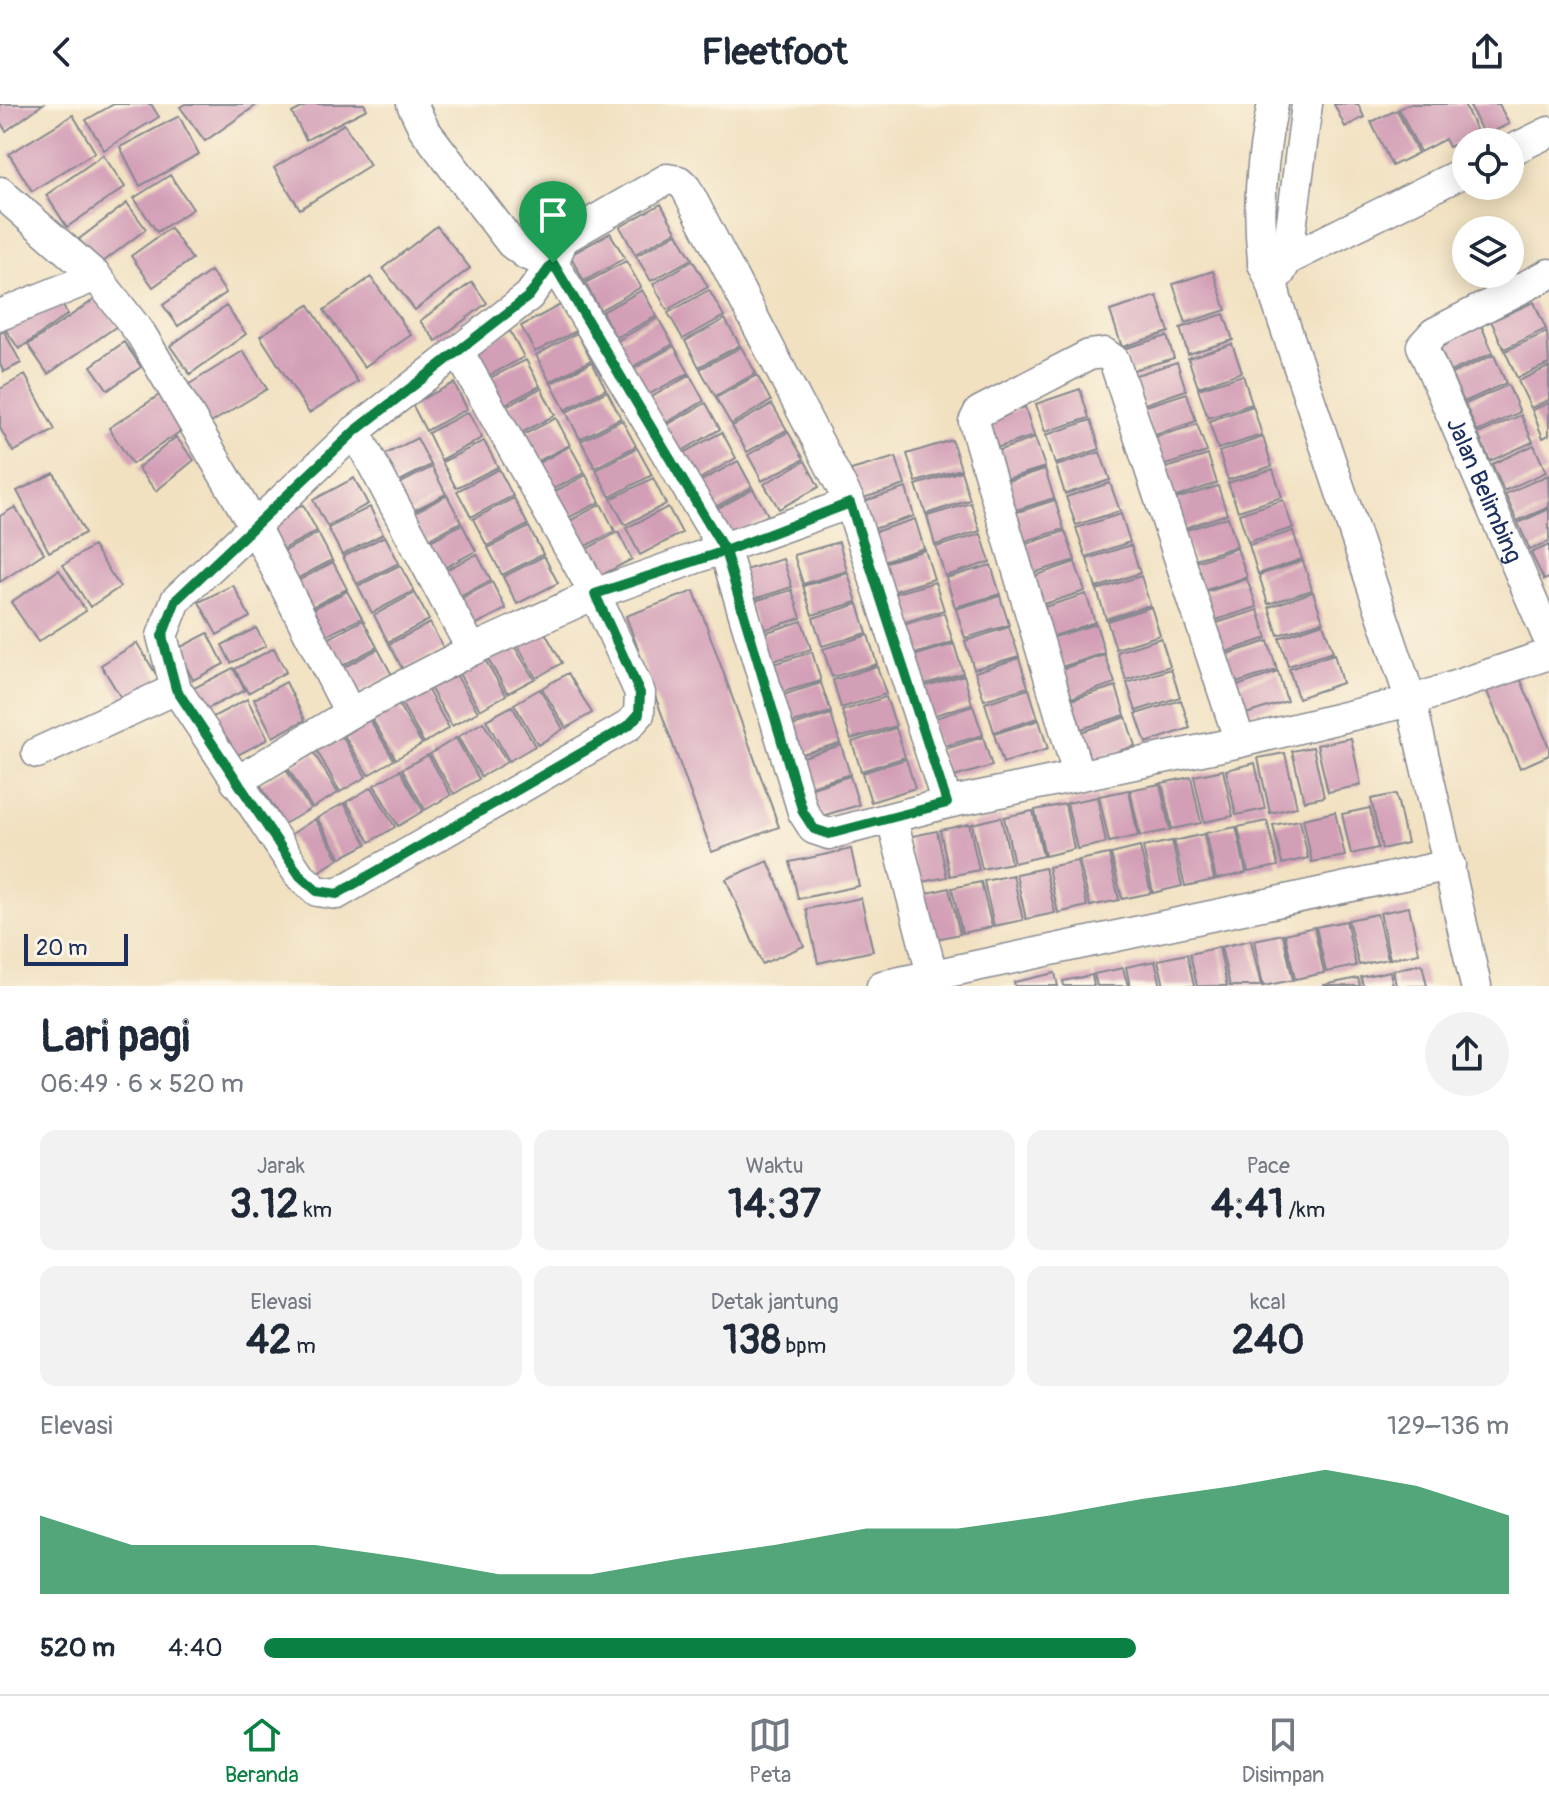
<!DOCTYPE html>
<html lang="id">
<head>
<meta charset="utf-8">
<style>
	:root { --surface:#fff; --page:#f2f2f3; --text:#1f2937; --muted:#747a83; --line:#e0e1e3; --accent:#0b8043 }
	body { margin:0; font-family:Pangolin,sans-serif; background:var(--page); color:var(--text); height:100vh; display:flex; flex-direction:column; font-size:30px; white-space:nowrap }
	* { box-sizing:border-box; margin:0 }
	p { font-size:26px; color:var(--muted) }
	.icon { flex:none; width:44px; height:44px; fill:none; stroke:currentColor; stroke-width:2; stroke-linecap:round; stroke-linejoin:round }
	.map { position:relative; height:882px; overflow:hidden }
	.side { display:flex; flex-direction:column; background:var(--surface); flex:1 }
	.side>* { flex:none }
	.controls { position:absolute; left:1452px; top:24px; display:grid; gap:16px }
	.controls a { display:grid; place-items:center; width:72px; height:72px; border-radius:50%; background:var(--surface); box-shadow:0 4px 20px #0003; font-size:40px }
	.scale { position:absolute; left:24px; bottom:20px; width:104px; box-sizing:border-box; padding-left:8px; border:4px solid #1b2f5e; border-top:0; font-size:22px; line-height:28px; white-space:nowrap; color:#1b2f5e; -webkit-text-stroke:6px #fcf5e5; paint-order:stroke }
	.pin { position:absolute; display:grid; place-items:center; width:68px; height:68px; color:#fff; margin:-82px -34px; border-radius:50% 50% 50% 0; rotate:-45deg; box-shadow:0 0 8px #0007 }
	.pin .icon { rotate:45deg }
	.round { display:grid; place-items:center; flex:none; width:84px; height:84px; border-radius:42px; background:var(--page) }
	.summary { display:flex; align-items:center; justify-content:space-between; height:136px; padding:0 40px }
	h1 { font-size:44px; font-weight:700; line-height:60px }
	.metrics { display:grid; grid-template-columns:repeat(3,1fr); gap:12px; height:136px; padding:8px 40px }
	.metrics div { display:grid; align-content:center; border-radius:16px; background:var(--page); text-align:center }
	.metrics b { font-size:40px; font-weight:700 }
	.metrics small { font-size:22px; font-weight:400 }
	.metrics p { font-size:22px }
	.chart { height:224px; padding:16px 40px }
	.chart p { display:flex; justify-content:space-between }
	.chart svg { width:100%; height:144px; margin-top:8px; fill:var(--accent); opacity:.7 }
	ul { padding:0 40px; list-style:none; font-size:26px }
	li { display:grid; grid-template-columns:128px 96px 1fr; align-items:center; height:60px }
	li i { height:20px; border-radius:10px; background:var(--accent) }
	header { display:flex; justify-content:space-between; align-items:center; height:104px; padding:0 40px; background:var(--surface); font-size:36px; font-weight:700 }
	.tab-bar { display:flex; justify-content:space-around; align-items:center; height:112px; border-top:2px solid var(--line); background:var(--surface); font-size:22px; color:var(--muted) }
	.tab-bar a { display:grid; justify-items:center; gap:4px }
	.tab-bar .selected { color:var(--accent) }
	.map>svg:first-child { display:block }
	.building { fill:#d39fb7 }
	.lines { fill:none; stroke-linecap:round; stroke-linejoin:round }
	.street-casing { stroke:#868890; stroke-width:33 }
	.street { stroke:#fff; stroke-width:30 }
	.route-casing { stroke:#fff; stroke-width:16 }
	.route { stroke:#0b8043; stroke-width:10 }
	.labels { text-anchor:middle; stroke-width:6; stroke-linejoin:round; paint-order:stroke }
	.street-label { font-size:24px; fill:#1b2f5e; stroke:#fcf5e5 }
</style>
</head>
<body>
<header><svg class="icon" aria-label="back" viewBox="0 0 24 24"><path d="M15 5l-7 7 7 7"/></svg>Fleetfoot<svg class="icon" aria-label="share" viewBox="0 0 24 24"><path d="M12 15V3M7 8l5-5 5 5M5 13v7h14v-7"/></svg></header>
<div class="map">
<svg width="1549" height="882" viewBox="0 0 1549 882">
	<rect width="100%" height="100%" fill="#fcf5e5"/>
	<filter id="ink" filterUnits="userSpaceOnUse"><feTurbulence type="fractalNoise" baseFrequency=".0125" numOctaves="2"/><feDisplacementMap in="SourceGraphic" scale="16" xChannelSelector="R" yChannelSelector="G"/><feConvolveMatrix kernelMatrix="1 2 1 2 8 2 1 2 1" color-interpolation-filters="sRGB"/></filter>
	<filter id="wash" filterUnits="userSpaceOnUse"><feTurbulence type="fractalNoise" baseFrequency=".006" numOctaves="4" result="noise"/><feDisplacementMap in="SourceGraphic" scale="32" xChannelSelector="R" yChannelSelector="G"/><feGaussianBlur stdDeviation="1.8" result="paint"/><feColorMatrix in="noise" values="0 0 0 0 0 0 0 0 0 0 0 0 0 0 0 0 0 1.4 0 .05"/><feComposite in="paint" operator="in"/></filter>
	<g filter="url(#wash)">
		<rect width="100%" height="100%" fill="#f1e1c1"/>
		<g id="blocks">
			<path class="building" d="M0,0h43l-37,27 -6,-9z
				M114,0h37l8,13 -55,33 -18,-30z
				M185,0h73l-53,37 -25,-34z
				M309,0h55l3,5 -61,31 -14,-27z
				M1334,0h24l6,13 -19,10z
				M1408,0h56l14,30 -29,13 -4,-8 -25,13 -21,-43z
				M1469,0h30l10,20 -25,12z
				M1397,6l21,43 -26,13 -21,-44z
				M73,11l22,37 -63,39 -23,-37z
				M179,12l20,38 -59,32 -20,-39z
				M344,20l26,41 -70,44 -26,-41z
				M103,51l22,32 -58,40 -21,-32z
				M170,71l23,34 -36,23 -23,-34z
				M127,99l19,26 -47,36 -20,-26z
				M661,100l15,27 -41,23 -15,-27z
				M437,122l33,42 -55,42 -32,-42z
				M170,124l22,31 -39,28 -22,-31z
				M610,129l15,25 -41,23 -14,-26z
				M677,129l15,26 -41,22 -15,-25z
				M626,157l15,26 -41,23 -15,-27z
				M693,157l15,26 -41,23 -14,-26z
				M211,167l15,22 -48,33 -15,-21z
				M1213,167l13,39 -40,13 -13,-39z
				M371,173l40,58 -47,32 -40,-57z
				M472,178l15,21 -51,38 -16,-20z
				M642,186l15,26 -41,22 -14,-26z
				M709,186l15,26 -41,23 -15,-26z
				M55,191l13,19 -49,35 -13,-19z
				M1157,192l12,36 -47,15 -12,-36z
				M98,193l19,29 -69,48 -20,-29z
				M1534,198l12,27 -42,20 -13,-28z
				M562,200l14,27 -41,21 -14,-26z
				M309,201l49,77 -49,31 -49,-77z
				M226,202l20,28 -56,40 -20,-28z
				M1224,210l9,26 -45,14 -8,-26z
				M658,214l15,26 -41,23 -15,-26z
				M725,215l15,26 -41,22 -14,-26z
				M1481,221l12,28 -43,19 -12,-28z
				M4,227l17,32 -17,9 -4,-8v-31z
				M510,227l14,26 -41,22 -14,-27z
				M1547,228l2,32 -32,14 -12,-27z
				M577,229l14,27 -41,22 -14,-27z
				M1167,232l7,22 -44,13 -7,-22z
				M124,238l17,25 -33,23 -17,-24z
				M1232,240l10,28 -44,15 -10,-29z
				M674,242l15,27 -41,22 -15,-26z
				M741,243l15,26 -41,23 -15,-27z
				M243,247l24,38 -58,35 -23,-38z
				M1494,251l12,28 -42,19 -13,-28z
				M526,256l14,26 -42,22 -14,-27z
				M592,258l14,27 -41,21 -14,-27z
				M1177,258l9,28 -44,15 -9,-29z
				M1549,263v33l-18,8 -13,-27z
				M25,271l30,55 -42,22 -13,-24v-39z
				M690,271l14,26 -40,23 -14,-26z
				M757,271l14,26 -40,23 -15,-26z
				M1243,271l9,29 -44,14 -10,-29z
				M454,279l13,26 -41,22 -14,-27z
				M1508,281l12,27 -43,20 -12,-28z
				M541,284l14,27 -41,22 -14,-27z
				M1080,285l9,29 -44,14 -9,-28z
				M607,287l14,27 -41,21 -14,-27z
				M164,288l23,35 -55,37 -23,-36z
				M1187,289l9,28 -44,15 -9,-29z
				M706,299l14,26 -40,23 -15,-26z
				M1549,299v32l-6,3 -11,-28z
				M772,300l15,26 -40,22 -15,-26z
				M1253,302l9,29 -44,14 -9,-28z
				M1025,303l9,29 -44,14 -10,-29z
				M468,308l14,26 -41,22 -13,-27z
				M1521,311l12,27 -43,19 -12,-27z
				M556,314l14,27 -42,21 -13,-27z
				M622,316l14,26 -41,22 -14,-27z
				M1091,316l9,29 -45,15 -9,-29z
				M1197,320l10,28 -45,14 -9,-28z
				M722,328l14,26 -40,23 -15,-27z
				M788,328l16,27 -42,22 -14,-26z
				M176,333l18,23 -38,31 -18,-23z
				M1263,333l9,29 -44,14 -9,-28z
				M417,334l14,27 -41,21 -14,-27z
				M1035,334l10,29 -45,14 -9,-28z
				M952,336l9,29 -45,13 -9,-28z
				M484,337l14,26 -42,21 -14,-26z
				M1534,341l12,27 -42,19 -12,-27z
				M570,342l15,27 -42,21 -14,-26z
				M637,344l15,27 -42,22 -14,-27z
				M1100,348l10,28 -45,14 -9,-28z
				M1208,351l9,28 -44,15 -10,-29z
				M896,353l9,28 -45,14 -9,-29z
				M738,357l14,26 -40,22 -15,-26z
				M805,357l14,26 -40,22 -15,-25z
				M432,363l14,27 -41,21 -14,-27z
				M499,365l14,27 -42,21 -14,-26z
				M1045,365l9,29 -44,14 -9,-29z
				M1273,365l9,28 -44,14 -10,-28z
				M961,367l9,29 -44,14 -10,-29z
				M54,369l31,60 -36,19 -32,-61z
				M586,371l14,27 -42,21 -14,-26z
				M1548,371l1,32 -32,14 -12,-27z
				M354,374l14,26 -41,22 -14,-26z
				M653,374l13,26 -41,21 -14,-26z
				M1110,379l10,28 -44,14 -10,-28z
				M1218,382l9,28 -45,15 -9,-29z
				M906,384l8,28 -44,14 -9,-28z
				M753,385l15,26 -41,23 -14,-27z
				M447,391l14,27 -41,22 -14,-27z
				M514,394l14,27 -41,21 -14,-27z
				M1055,396l9,29 -44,14 -9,-29z
				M1283,396l10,28 -45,14 -9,-28z
				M971,399l9,28 -45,14 -8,-29z
				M601,400l14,27 -41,21 -14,-26z
				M303,401l14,26 -41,22 -14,-27z
				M15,403l29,46 -44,29v-66z
				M370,403l13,27 -41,21 -14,-27z
				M668,403l14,26 -42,22 -14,-27z
				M1549,405v33l-19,8 -12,-27z
				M1121,410l9,28 -44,15 -10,-29z
				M1228,413l9,29 -44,14 -10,-29z
				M915,415l9,29 -44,14 -9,-29z
				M462,420l14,27 -41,22 -14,-27z
				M529,423l14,27 -41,21 -14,-27z
				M1065,427l10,29 -45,14 -9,-28z
				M1293,427l9,28 -44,15 -9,-29z
				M618,428l14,27 -41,22 -14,-27z
				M318,429l14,27 -41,22 -14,-27z
				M981,430l9,28 -45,14 -9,-29z
				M385,432l14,27 -42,21 -14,-27z
				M839,438l8,29 -44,13 -9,-29z
				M1131,441l9,28 -44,15 -9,-29z
				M1549,441v33l-5,2 -13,-27z
				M93,442l27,41 -30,20 -27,-42z
				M1237,444l10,29 -44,14 -10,-28z
				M925,446l9,29 -45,14 -9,-29z
				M477,450l14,26 -41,22 -14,-27z
				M544,452l14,27 -41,21 -14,-27z
				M783,455l9,28 -45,14 -9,-29z
				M1303,457l9,29 -44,14 -9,-29z
				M333,458l14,27 -41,21 -14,-26z
				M1075,458l10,29 -44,14 -10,-28z
				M400,461l14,26 -42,22 -14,-27z
				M991,461l9,29 -45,13 -9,-29z
				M59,466l27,41 -48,31 -27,-40z
				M848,469l9,29 -45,13 -9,-29z
				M1141,472l9,29 -44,14 -9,-29z
				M1247,475l10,28 -44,14 -10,-28z
				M492,478l14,27 -41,21 -14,-26z
				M935,478l9,28 -45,14 -9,-29z
				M233,481l17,32 -33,18 -18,-33z
				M792,486l9,28 -44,14 -9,-29z
				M347,487l15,27 -42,21 -13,-27z
				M694,487l85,236 -67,25 -86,-236z
				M1313,488l10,29 -45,14 -9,-28z
				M415,489l14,27 -41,22 -14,-27z
				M1086,490l9,28 -44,15 -10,-29z
				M1000,492l9,29 -44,13 -9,-29z
				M858,500l9,29 -45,13 -9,-28z
				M1151,503l9,28 -44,14 -9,-28z
				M1258,506l9,28 -44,15 -10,-29z
				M944,509l9,29 -44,14 -9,-30z
				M363,516l14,27 -41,22 -14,-27z
				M802,517l9,28 -44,14 -9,-28z
				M539,518l23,41 -26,15 -23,-41z
				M430,519l14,26 -41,21 -14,-26z
				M1323,519l10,29 -45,14 -9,-28z
				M1096,520l9,29 -44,14 -10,-29z
				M1009,523l10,29 -45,13 -9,-28z
				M256,524l10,18 -35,17 -9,-18z
				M208,529l16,31 -31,16 -16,-31z
				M868,531l9,29 -45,13 -9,-28z
				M1161,534l9,28 -44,14 -9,-28z
				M510,535l24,40 -26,14 -24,-40z
				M1268,537l9,29 -44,14 -9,-29z
				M137,539l25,41 -36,22 -25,-41z
				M954,540l9,29 -45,13 -8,-29z
				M274,544l12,24 -38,21 -13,-24z
				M378,545l14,26 -41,22 -14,-26z
				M812,548l9,29 -45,13 -9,-28z
				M1334,550l8,29 -44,15 -9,-29z
				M482,551l24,40 -26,15 -23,-40z
				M1105,551l10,28 -44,15 -9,-29z
				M1019,554l9,29 -44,13 -9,-28z
				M877,562l9,28 -45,14 -8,-28z
				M233,564l12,22 -42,21 -11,-22z
				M1171,565l9,28 -44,14 -9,-28z
				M454,567l24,41 -26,14 -23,-40z
				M1517,567l32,76v8l-29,13 -36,-83z
				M1278,568l9,29 -44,14 -9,-28z
				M568,569l24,40 -26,15 -24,-40z
				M964,571l8,29 -44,13 -9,-29z
				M286,578l19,38 -32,17 -19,-38z
				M821,579l10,29 -45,13 -9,-28z
				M1116,582l9,29 -44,14 -10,-29z
				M426,583l23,41 -25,15 -23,-40z
				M540,585l23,40 -25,16 -24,-41z
				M1029,585l9,29 -44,14 -9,-29z
				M886,593l10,29 -45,13 -9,-28z
				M247,595l21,40 -36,19 -21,-40z
				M1181,596l9,28 -44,15 -10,-29z
				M398,600l24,40 -26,15 -24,-40z
				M512,602l23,40 -26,15 -23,-41z
				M973,602l10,29 -45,13 -9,-28z
				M831,610l9,29 -45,13 -9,-28z
				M1126,613l9,29 -45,14 -9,-28z
				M370,616l24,40 -26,15 -24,-40z
				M1039,616l9,29 -45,14 -9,-29z
				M483,618l24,40 -26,15 -23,-40z
				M896,624l9,29 -44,14 -9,-29z
				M342,632l24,41 -26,15 -23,-41z
				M983,633l9,29 -45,13 -8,-28z
				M456,634l23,41 -25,15 -24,-40z
				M1351,634l10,47 -33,7 -11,-47z
				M841,641l9,29 -45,14 -8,-29z
				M1313,643l11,50 -20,4 -12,-50z
				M314,649l24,40 -26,15 -24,-40z
				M1285,649l12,54 -27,6 -12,-55z
				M428,651l23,40 -26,15 -23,-41z
				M906,655l9,29 -44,14 -9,-29z
				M1255,659l10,46 -29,6 -10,-45z
				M286,665l24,40 -26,15 -24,-40z
				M400,666l23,41 -25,15 -24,-41z
				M1223,666l10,46 -29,6 -10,-46z
				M850,672l9,29 -44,13 -9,-28z
				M1191,673l10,46 -29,6 -10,-46z
				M1160,680l10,46 -30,6 -10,-46z
				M372,683l23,40 -25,15 -24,-40z
				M1129,686l9,46 -29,6 -10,-46z
				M1396,690l11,49 -25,6 -11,-50z
				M1097,693l9,46 -29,6 -10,-46z
				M344,699l23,41 -26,14 -24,-40z
				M1065,700l9,45 -29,7 -10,-46z
				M1370,704l8,40 -27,6 -9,-40z
				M1033,707l10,45 -29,7 -10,-46z
				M1335,708l10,44 -33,6 -9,-43z
				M1001,713l10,46 -29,6 -10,-45z
				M315,715l24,40 -26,16 -23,-40z
				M1300,716l8,38 -26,6 -9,-39z
				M1267,717l11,45 -30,6 -10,-45z
				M969,720l10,46 -29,6 -10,-46z
				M1236,723l10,46 -30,6 -10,-46z
				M937,727l10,46 -29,6 -10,-46z
				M1204,730l10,46 -29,6 -11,-45z
				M1172,737l10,45 -29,7 -10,-46z
				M1140,743l11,46 -29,6 -11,-45z
				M851,745l8,37 -61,13 -8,-37z
				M1109,750l10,46 -29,6 -11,-46z
				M768,757l36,85 -42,18 -36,-85z
				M1077,757l10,45 -29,7 -10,-46z
				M1045,764l10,45 -29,6 -10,-45z
				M1013,771l10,45 -29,6 -10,-45z
				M981,778l11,45 -30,6 -10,-45z
				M949,784l11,46 -29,6 -11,-45z
				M861,794l12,53 -55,12 -12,-54z
				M1409,803l10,46 -29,6 -10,-46z
				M1377,810l11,45 -29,6 -11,-45z
				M1346,817l10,45 -30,6 -10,-45z
				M1314,823l10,46 -29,6 -10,-45z
				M1283,830l10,46 -30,6 -9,-46z
				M1251,836l10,46h-31l-9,-39z
				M1219,843l8,39h-30l-7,-32z
				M1187,850l7,32h-30l-6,-26z
				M1155,857l6,25h-31l-4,-19z
				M1422,860l5,22h-31l-3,-16z
				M1123,864l5,18h-31l-3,-12z
				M1390,867l3,15h-30l-2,-9z
				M1055,869l3,13h-43l-1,-4z
				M1092,871l2,11h-30l-1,-5z
				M1358,874l2,8h-36v-1z"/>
		</g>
	</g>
	<g filter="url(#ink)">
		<use href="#blocks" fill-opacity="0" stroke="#868890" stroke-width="2"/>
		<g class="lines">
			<defs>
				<g id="street">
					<path d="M412,0l12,25 87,114 16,12 26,8 -24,33 -174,135 -179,169 -14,36 14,53 124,187 17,15 20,3 291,-168 11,-12 1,-21 -45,-99 -137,-243"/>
					<path d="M1273,0c-11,50 -16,104 -10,155 1,13 11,22 13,40l135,402 65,285"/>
					<path d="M1510,47l39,-19"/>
					<path d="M0,88l96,84 45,58 112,190 97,189"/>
					<path d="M1263,160l24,-4 179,-89"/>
					<path d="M1280,169l7,-13 20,-156"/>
					<path id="s1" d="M1549,170l-115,59 -12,13 127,294"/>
					<path d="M0,211l96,-39"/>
					<path d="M355,327l117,219"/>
					<path d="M37,649l139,-64"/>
					<path d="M1078,670l-104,-352 5,-10 110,-57 15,-2 10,7 126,382"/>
					<path d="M236,678l114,-69 122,-63 123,-56 255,-91"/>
					<path d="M947,699l-97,-300 -164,-315 -7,-7 -12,-2 -104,60 -10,24 172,288 78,261 11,17 15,5 118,-31 293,-61 171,-41 138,-47"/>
					<path d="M892,715l43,167"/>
					<path d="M882,882l568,-121"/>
				</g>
			</defs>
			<use href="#street" class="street-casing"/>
			<use href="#street" class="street"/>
		</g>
	</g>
	<g class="lines" filter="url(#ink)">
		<defs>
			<path id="route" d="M553,159l-24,33 -174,135 -179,169 -14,36 14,53 124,187 17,15 20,3 291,-168 11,-12 1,-21 -45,-99 130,-43 78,261 11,17 15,5 118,-31 -97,-300 -125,48 -172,-288"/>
		</defs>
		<use href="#route" class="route-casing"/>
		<use href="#route" class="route"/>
	</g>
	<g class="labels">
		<g class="street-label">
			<text dy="8" stroke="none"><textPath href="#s1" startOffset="304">Jalan Belimbing</textPath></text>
		</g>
	</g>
</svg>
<div class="controls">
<a><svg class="icon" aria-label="locate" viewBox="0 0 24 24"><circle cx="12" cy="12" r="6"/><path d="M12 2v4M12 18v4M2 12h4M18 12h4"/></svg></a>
<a><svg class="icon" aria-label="layers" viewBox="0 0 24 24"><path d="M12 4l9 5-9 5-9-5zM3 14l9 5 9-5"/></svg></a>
</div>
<div class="scale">20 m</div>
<div class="pin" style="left:553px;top:159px;background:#1e9e55"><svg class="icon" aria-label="arrive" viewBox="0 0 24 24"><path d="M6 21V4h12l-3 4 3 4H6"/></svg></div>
</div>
<section class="side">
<div class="summary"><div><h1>Lari pagi</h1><p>06:49 · 6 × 520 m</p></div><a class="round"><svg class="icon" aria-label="share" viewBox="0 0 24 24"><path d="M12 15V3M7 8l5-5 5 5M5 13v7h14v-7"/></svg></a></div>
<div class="metrics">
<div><p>Jarak</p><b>3.12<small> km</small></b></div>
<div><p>Waktu</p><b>14:37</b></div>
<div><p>Pace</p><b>4:41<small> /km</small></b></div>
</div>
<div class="metrics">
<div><p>Elevasi</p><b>42<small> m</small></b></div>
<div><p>Detak jantung</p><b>138<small> bpm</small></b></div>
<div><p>kcal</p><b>240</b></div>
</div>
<div class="chart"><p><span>Elevasi</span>129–136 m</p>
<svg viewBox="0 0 160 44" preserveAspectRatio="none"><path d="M0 44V20L10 29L20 29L30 29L40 33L50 38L60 38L70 33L80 29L90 24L100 24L110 20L120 15L130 11L140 6L150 11L160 20V44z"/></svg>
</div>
<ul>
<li><b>520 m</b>4:40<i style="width:70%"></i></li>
</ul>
</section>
<nav class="tab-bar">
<a class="selected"><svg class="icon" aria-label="home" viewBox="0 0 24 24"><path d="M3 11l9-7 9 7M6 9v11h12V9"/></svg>Beranda</a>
<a><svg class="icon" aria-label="map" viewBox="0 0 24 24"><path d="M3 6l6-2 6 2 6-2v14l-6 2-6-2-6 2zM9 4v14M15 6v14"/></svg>Peta</a>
<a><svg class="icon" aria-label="saved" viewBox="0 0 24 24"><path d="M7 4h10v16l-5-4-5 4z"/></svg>Disimpan</a>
</nav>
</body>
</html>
